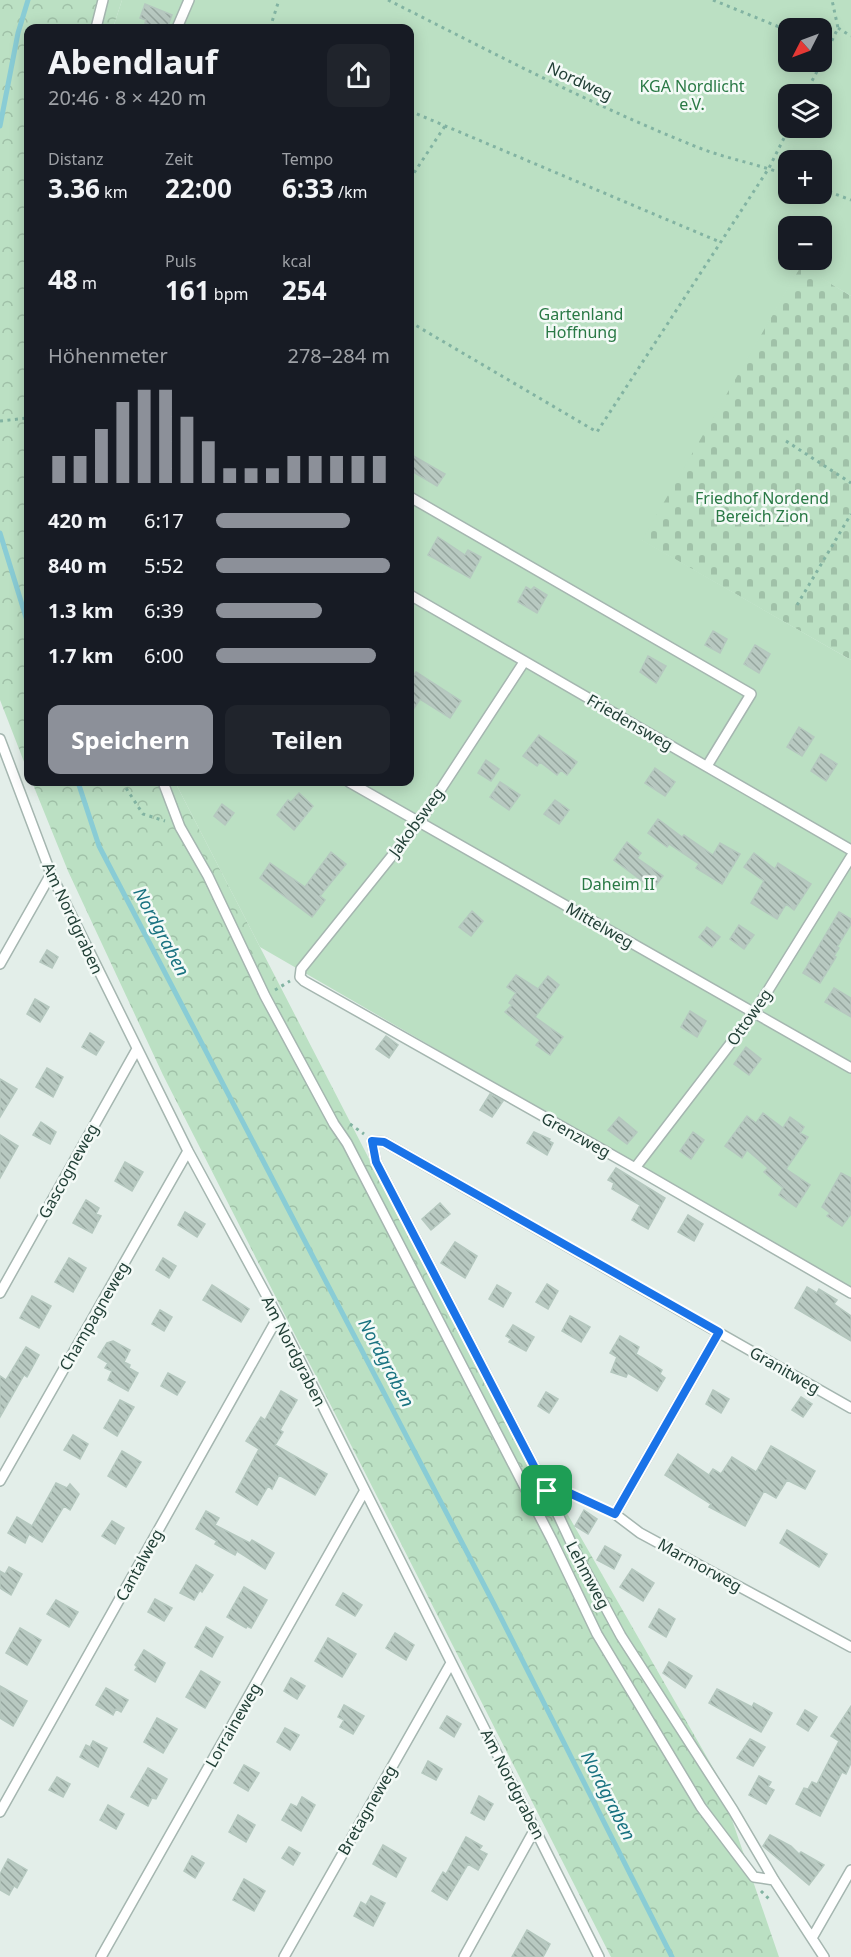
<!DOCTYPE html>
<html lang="de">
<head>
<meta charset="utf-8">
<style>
	:root { --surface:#171b24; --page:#20242c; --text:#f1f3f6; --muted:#9ea1a6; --accent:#8c9099 }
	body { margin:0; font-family:"Noto Sans",sans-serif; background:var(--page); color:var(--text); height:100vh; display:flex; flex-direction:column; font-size:22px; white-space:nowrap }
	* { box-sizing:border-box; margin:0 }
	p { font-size:20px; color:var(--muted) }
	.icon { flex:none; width:33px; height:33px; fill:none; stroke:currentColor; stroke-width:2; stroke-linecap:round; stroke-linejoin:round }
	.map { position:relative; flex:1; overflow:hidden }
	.details { position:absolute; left:24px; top:24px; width:390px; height:762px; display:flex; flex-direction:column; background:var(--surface); border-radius:12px; box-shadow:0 3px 15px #0003 }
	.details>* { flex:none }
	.needle { width:39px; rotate:228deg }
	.buttons { position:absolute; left:778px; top:18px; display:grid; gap:12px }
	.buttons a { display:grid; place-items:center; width:54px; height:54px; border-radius:12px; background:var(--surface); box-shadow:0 3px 15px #0003; font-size:30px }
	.pin { position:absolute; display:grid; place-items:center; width:51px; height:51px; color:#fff; margin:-26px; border-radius:12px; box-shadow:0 3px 9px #0006 }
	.round { display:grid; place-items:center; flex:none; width:63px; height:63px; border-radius:12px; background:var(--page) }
	.summary { display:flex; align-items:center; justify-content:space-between; height:102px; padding:0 24px }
	h1 { font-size:33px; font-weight:700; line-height:45px }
	.metrics { display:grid; grid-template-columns:repeat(3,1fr); gap:9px; height:102px; padding:6px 24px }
	.metrics div { display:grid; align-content:center }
	.metrics b { font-size:26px; font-weight:700 }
	.metrics small { font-size:16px; font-weight:400 }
	.metrics p { font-size:16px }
	.chart { height:168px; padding:12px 24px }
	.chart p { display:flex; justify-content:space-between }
	.chart svg { width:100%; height:108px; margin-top:6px; stroke:var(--accent); stroke-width:6 }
	.action { display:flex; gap:12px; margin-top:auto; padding:12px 24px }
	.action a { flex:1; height:69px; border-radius:12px; background:var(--accent); color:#fff; font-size:24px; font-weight:700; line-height:69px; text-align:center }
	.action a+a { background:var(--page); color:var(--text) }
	ul { padding:0 24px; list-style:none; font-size:20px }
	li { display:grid; grid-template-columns:96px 72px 1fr; align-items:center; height:45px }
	li i { height:15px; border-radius:8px; background:var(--accent) }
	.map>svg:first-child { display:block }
	.forest { fill:url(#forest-crowns) }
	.cemetery { fill:url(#cemetery-stones) }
	.garden { fill:#bbe0c3; fill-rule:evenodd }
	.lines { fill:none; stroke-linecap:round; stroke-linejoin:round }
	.stream { stroke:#89ccd5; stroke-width:5 }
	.building { fill:url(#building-back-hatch); stroke:#b5c8bf; stroke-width:1.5 }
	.service-casing { stroke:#a5b6b0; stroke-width:12 }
	.path { stroke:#82b3a2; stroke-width:3; stroke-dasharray:3 4.5; stroke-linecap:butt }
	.service { stroke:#fff; stroke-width:9 }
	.route-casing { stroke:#fff; stroke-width:12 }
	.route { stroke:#1a73e8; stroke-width:8 }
	.labels { text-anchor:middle; stroke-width:5; stroke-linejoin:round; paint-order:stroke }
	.street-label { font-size:16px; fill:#224037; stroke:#f4faf7 }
	.park-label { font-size:16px; fill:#297945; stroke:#f4faf7 }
	.water-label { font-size:18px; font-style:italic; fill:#187280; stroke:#f4faf7 }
</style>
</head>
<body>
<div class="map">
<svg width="851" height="1957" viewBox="0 0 851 1957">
	<defs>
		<pattern id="forest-crowns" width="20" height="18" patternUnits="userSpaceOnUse" patternTransform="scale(1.5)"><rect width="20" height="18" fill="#bbe0c3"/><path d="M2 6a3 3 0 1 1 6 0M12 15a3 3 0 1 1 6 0" fill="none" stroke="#a0c1a8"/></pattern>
		<pattern id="cemetery-stones" width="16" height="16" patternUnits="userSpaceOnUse" patternTransform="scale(1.5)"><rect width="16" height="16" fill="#bbe0c3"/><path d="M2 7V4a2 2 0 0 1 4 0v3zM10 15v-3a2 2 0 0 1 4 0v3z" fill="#a0c1a8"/></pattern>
		<pattern id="building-back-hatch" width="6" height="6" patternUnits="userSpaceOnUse" patternTransform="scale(1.5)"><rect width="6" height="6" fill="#b8c9c1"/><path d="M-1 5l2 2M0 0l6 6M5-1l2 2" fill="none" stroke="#95a59e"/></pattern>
	</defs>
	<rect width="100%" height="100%" fill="#e3eee9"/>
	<path class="forest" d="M0,0h122l-9,28h-85v744l-28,-72z
		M32,782h143l241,468 300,523 63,184h-168l-448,-882 -95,-204z"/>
	<path class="cemetery" d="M801,265l50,31v364l-210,-120z"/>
	<path class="garden" d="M122,0h729v296l-50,-30 -159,274 209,120v629l-591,-342 -85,-165h235v-754h-297zM789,28h33v34h-33zM789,94h33v34h-33zM789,160h33v34h-33zM789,226h33v34h-33z"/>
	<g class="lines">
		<path class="stream" d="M0,126l18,-93 10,-33
			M0,533l28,91
			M78,782l21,64 396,760 177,351"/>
	</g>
	<path class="building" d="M145,4l27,11 -5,13h-11l-11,-5 1,-3 -6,-2z
		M410,454l35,20 -8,12 -27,-16z
		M438,537l27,18 3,-5 13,7 -11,21 -42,-23z
		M526,587l5,3 3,-3 13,8 -10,18 -19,-11z
		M713,631l14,8 -7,14 -15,-8z
		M755,645l15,9 -11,19 -15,-9z
		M648,656l18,10 -10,17 -16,-11z
		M416,672l45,29 -11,17 -30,-19 -10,15v-33z
		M799,727l15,10 -12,19 -15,-9z
		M539,735l38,27 -10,13 -6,-5 -4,5 -17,-13 -3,4 -14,-10z
		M821,754l16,10 -11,17 -15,-10z
		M486,760l13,9 -8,12 -13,-8z
		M655,768l20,14 -10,14 -20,-13z
		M500,782l20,13 -11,15 -19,-13z
		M299,793l14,13 -19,24 -17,-15 11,-15 3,2z
		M555,800l14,10 -10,14 -15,-10z
		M222,804l12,9 -9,12 -11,-9z
		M658,819l24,18 2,-2 29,20 7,-12 20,11 -18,30 -26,-16 3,-4 -30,-20 -2,3 -19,-14z
		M627,842l14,11 -4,5 26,18 -10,13 -39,-29z
		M331,852l15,12 -26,32 5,4 -13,17 -52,-39 10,-15 35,24z
		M754,853l21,16 3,-6 33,21 -17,26 -8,-6 -9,15 -26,-16 13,-22 -20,-14z
		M472,911l11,10 -12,15 -12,-9z
		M839,912l12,7v5l-14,23 2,1 -5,8 2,1 -16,26 -17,-10z
		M739,925l15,10 -10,14 -14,-10z
		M707,927l13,10 -8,10 -13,-10z
		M47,950l11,7 -6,11 -12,-6z
		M516,975l22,14 10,-13 11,9 -24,32 28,20 -13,18 -14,-10 4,-5 -35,-28 7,-7 -3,-2 7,-10 -9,-6z
		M834,988l17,10v19l-26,-15z
		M35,999l14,8 -9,15 -13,-8z
		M690,1011l16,10 -9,16 -16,-10z
		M90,1033l14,9 -8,13 -14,-8z
		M386,1036l12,9 -9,13 -13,-9z
		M746,1047l15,12 -12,16 -15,-11z
		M47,1068l16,9 -10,20 -17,-10z
		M0,1079l17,10 -17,28z
		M490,1094l13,7 -11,16 -12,-7z
		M763,1113l20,15 7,-11 14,10 -4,6 8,4 -22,32 24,16 -14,22 -17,-12 4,-7 -19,-16 4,-4 -21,-18 -5,8 -17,-12 22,-30 9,7z
		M619,1117l18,15 -10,12 -19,-14z
		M41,1122l15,10 -6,12 -17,-9z
		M534,1132l16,7 -1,2 4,2 -6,12 -20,-12z
		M693,1132l11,8 -13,19 -11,-8z
		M0,1135l18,11 -18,32z
		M125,1162l18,10 -11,19 -17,-10z
		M616,1168l49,30 -17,31 -16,-9 8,-15 -28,-16 2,-6 -6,-3z
		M841,1173l10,5v36l-9,12 -15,-10 3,-3 -8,-6z
		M86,1200l13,8 -3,6 5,2 -9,17 -19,-10z
		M440,1203l10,11 -19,16 -9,-11z
		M185,1212l20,12 -8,13 -19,-12z
		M688,1215l15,9 -9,17 -16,-9z
		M455,1242l22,14 -12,22 -24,-15z
		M69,1258l17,10 -13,24 -18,-10z
		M163,1258l13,8 -7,12 -13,-8z
		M547,1284l11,7 -10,18 -12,-7z
		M212,1285l37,24 -8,13 -38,-22z
		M497,1285l14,8 -8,14 -14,-8z
		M807,1287l10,6 2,-4 18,11 -3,4 17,12v25l-56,-33z
		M32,1296l19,10 -12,22 -19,-10z
		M160,1310l12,7 -8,14 -12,-7z
		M570,1316l20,11 -9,15 -19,-11z
		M513,1325l21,12 -8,14 -17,-9 2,-3 -5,-3z
		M620,1336l19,11 -3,7 26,16 -2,4 5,4 -8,13 -29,-18 -2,4 -15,-5 6,-15 -7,-4z
		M113,1341l17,9 -6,12 6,3 -1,3 9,5 -10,18 -20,-11 4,-9 -7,-3 3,-5 -10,-6 9,-14z
		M26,1347l13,8 -12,22 -3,-2 -24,42v-41l6,4z
		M168,1373l17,9 -8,13 -16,-9z
		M713,1390l16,9 -8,14 -15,-9z
		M281,1391l16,9 -17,30 3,2 -8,13 52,29 -12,21 -36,-20 -7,14 -4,-3 -11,19 -21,-13 23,-43 -13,-8 15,-24 4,3z
		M546,1392l12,7 -9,14 -11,-7z
		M801,1397l11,7 -9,13 -11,-7z
		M120,1400l14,7 -17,29 -13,-8z
		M73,1435l15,9 -8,15 -16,-9z
		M771,1446l44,25 -10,18 -18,-9 -11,18 -12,-7 -19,35 -36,-19 2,-3 -46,-29 13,-21 31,21 4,-6 8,5 11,-17 24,15z
		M122,1451l19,11 -15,25 -18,-11z
		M56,1483l11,5 3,-4 9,10 -9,16 -6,-4 -22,36 -13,-8 -4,9 -17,-10 9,-16 15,9z
		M584,1510l13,9 -9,15 -13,-8z
		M206,1511l13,7 -4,7 35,18 2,-3 22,13 -9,16 -28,-18 -2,4 -20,-11 2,-3 -21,-12z
		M112,1521l12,7 -9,16 -13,-8z
		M787,1530l40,24 -8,13 -39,-24z
		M605,1546l16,9 -7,14 -17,-9z
		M196,1565l17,10 -11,17 -2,-2 -6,10 -14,-7z
		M9,1567l13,7 -11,21 -11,-7v-17l5,3z
		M632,1569l22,14 -11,18 -23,-14z
		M244,1587l23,13 -16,28 -4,-2 -1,2 -19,-11z
		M343,1593l19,12 -7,11 -19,-11z
		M155,1599l17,9 -8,13 -16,-9z
		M56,1600l22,12 -9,15 -22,-13z
		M659,1609l16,10 -9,18 -17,-10z
		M206,1627l17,10 -11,20 -17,-10z
		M20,1628l21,12 -14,25 -21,-12z
		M395,1633l19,12 -8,15 -20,-12z
		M328,1638l28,16 -14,23 -27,-16z
		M144,1650l21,13 -10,19 -20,-12 2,-3 -2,-2z
		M669,1662l23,14 -7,12 -22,-15z
		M201,1671l19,11 -15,26 -19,-11z
		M291,1678l14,8 -8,13 -13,-8z
		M0,1686l27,15 -14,25 -13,-8z
		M106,1688l22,12 -7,12 -5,-3 -3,6 -17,-10z
		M717,1689l35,18 2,-4 18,10 -11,19 -52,-29z
		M344,1705l20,11 -11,18 -13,-7 4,-7 -6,-3z
		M851,1706v57l-5,11 -4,-2 -22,44 -24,-12 8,-16 4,1 4,-7 5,2 22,-43 -8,-5z
		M805,1710l12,7 -9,14 -11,-7z
		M447,1716l14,8 -7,13 -14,-9z
		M157,1718l20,11 -14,24 -19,-11z
		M285,1728l14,7 -9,15 -13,-8z
		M750,1739l15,8 -12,19 -16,-8z
		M93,1741l14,7 -9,19 -18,-10 6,-12 4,2z
		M428,1761l14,8 -6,11 -14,-7z
		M244,1765l15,8 -11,18 -14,-8z
		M148,1768l19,11 -11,20 -4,-1 -4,8 -17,-9z
		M759,1776l12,6 -3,5 6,3 -8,14 -17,-9z
		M57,1777l13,7 -7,13 -14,-7z
		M479,1796l14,8 -9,16 -13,-7z
		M302,1797l13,8 -14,26 -19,-11 9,-16 6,3z
		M108,1805l16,9 -8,15 -16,-9z
		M238,1815l17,10 -9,17 -17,-10z
		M770,1835l21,11 8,8 2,-2 23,13 -15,20 -46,-39z
		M466,1837l16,9 -3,4 8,4 -9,16 -10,-6 -21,36 -15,-9 11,-19 3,2z
		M383,1845l23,13 -10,19 -23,-13z
		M289,1847l11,6 -7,12 -11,-7z
		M192,1856l12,7 -9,15 -11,-7z
		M8,1859l19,11 -10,18 -3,-2 -5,9 -9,-5v-16z
		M244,1879l21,12 -11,20 -21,-11z
		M371,1896l14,7 -12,23 -19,-10 7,-14 5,3z
		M527,1930l23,14 -7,13h-31z"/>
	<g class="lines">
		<defs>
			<path id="service" d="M96,28l7,-28
				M177,28l12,-28
				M410,497l341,197 -44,72
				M410,595l441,255
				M524,662l-104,159 -119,148 -1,8 4,4 331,187 216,125
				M0,739l51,135 137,277 90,166 321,640
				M163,782l17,45 28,49 57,120 69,128 13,19 205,397 45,94 104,173 53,70 20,3
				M349,782l502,286
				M0,964l51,-90
				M635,1168l119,-155 97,-156
				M0,1293l137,-244
				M719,1332l-104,182 25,19 211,114
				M0,1481l188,-330
				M0,1812l278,-495
				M812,1938l39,-68
				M101,1957l263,-465
				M284,1957l167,-294
				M464,1957l71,-128
				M824,1957l-50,-77 -41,-70 -112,-174 -46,-85 -28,-60 -171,-329 -4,-21 12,1 467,266"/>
		</defs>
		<use href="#service" class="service-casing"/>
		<path class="path" d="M388,0c102,51 203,105 309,147 30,12 62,17 92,29
			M713,0l76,31
			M270,28l9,-28
			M838,28l13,8
			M822,45l7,2
			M822,61l16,-33 -6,-28
			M805,94l17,-32
			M410,111l310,131
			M410,179l35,-53
			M822,189l29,11
			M410,322l187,110 172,-264 20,-40
			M0,421l28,-3
			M786,441l65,42
			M797,605l54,-91
			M122,782l21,32 22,7
			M275,990l15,-9
			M350,1124l14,10
			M561,1491h4l39,18
			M761,1891l10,10"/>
		<use href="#service" class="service"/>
	</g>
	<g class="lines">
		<defs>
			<path id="route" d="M372,1141l12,1 335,190 -104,182 -50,-23h-18l-171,-329z"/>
		</defs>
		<use href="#route" class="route-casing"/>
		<use href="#route" class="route"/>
	</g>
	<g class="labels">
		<g class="street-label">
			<text transform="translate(580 81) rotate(25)" y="6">Nordweg</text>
			<text transform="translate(630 722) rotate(30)" y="6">Friedensweg</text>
			<text transform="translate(416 822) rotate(-54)" y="6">Jakobsweg</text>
			<text transform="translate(73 918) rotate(65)" y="6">Am Nordgraben</text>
			<text transform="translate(600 925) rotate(30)" y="6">Mittelweg</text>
			<text transform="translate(749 1017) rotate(-55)" y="6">Ottoweg</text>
			<text transform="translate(576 1135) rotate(29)" y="6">Grenzweg</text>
			<text transform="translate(68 1171) rotate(-61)" y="6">Gascogneweg</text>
			<text transform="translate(94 1316) rotate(-60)" y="6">Champagneweg</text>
			<text transform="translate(294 1351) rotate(63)" y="6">Am Nordgraben</text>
			<text transform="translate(785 1370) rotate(30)" y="6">Granitweg</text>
			<text transform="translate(139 1565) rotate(-61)" y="6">Cantalweg</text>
			<text transform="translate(700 1565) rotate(29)" y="6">Marmorweg</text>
			<text transform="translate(588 1575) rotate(62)" y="6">Lehmweg</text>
			<text transform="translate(233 1725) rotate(-60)" y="6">Lorraineweg</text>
			<text transform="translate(513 1784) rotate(63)" y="6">Am Nordgraben</text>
			<text transform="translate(367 1810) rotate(-60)" y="6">Bretagneweg</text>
		</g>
		<g class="park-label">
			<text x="692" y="92">KGA Nordlicht<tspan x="692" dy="18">e.V.</tspan></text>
			<text x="581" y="320">Gartenland<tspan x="581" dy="18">Hoffnung</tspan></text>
			<text x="762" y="504">Friedhof Nordend<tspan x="762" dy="18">Bereich Zion</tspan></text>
			<text x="618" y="890">Daheim II</text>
		</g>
		<g class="water-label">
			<text transform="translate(161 932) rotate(62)" y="6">Nordgraben</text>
			<text transform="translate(386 1363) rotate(62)" y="6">Nordgraben</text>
			<text transform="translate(608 1796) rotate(63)" y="6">Nordgraben</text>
		</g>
	</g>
</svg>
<div class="buttons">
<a><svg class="needle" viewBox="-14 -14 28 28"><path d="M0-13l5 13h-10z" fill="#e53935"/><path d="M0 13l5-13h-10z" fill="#9ea1a6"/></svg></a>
<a><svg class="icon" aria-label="layers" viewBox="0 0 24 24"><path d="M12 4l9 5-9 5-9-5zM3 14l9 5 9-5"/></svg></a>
<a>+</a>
<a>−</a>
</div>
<div class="pin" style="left:547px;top:1491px;background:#1e9e55"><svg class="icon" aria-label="arrive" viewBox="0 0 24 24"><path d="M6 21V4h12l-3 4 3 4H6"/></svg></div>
<section class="details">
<div class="summary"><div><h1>Abendlauf</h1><p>20:46 · 8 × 420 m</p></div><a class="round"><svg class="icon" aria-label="share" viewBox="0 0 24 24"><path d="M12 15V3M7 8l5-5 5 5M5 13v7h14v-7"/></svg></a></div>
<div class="metrics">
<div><p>Distanz</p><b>3.36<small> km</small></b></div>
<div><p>Zeit</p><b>22:00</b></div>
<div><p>Tempo</p><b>6:33<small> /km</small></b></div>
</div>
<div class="metrics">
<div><b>48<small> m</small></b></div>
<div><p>Puls</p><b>161<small> bpm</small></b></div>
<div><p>kcal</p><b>254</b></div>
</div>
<div class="chart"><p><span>Höhenmeter</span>278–284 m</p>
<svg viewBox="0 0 160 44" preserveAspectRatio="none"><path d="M5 44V33M15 44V33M25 44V22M35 44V11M45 44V6M55 44V6M65 44V17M75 44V27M85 44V38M95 44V38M105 44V38M115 44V33M125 44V33M135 44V33M145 44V33M155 44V33"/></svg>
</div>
<ul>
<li><b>420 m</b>6:17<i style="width:77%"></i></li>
<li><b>840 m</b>5:52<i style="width:100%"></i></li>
<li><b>1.3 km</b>6:39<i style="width:61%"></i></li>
<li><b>1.7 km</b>6:00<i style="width:92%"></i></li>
</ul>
<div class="action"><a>Speichern</a><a>Teilen</a></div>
</section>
</div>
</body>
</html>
